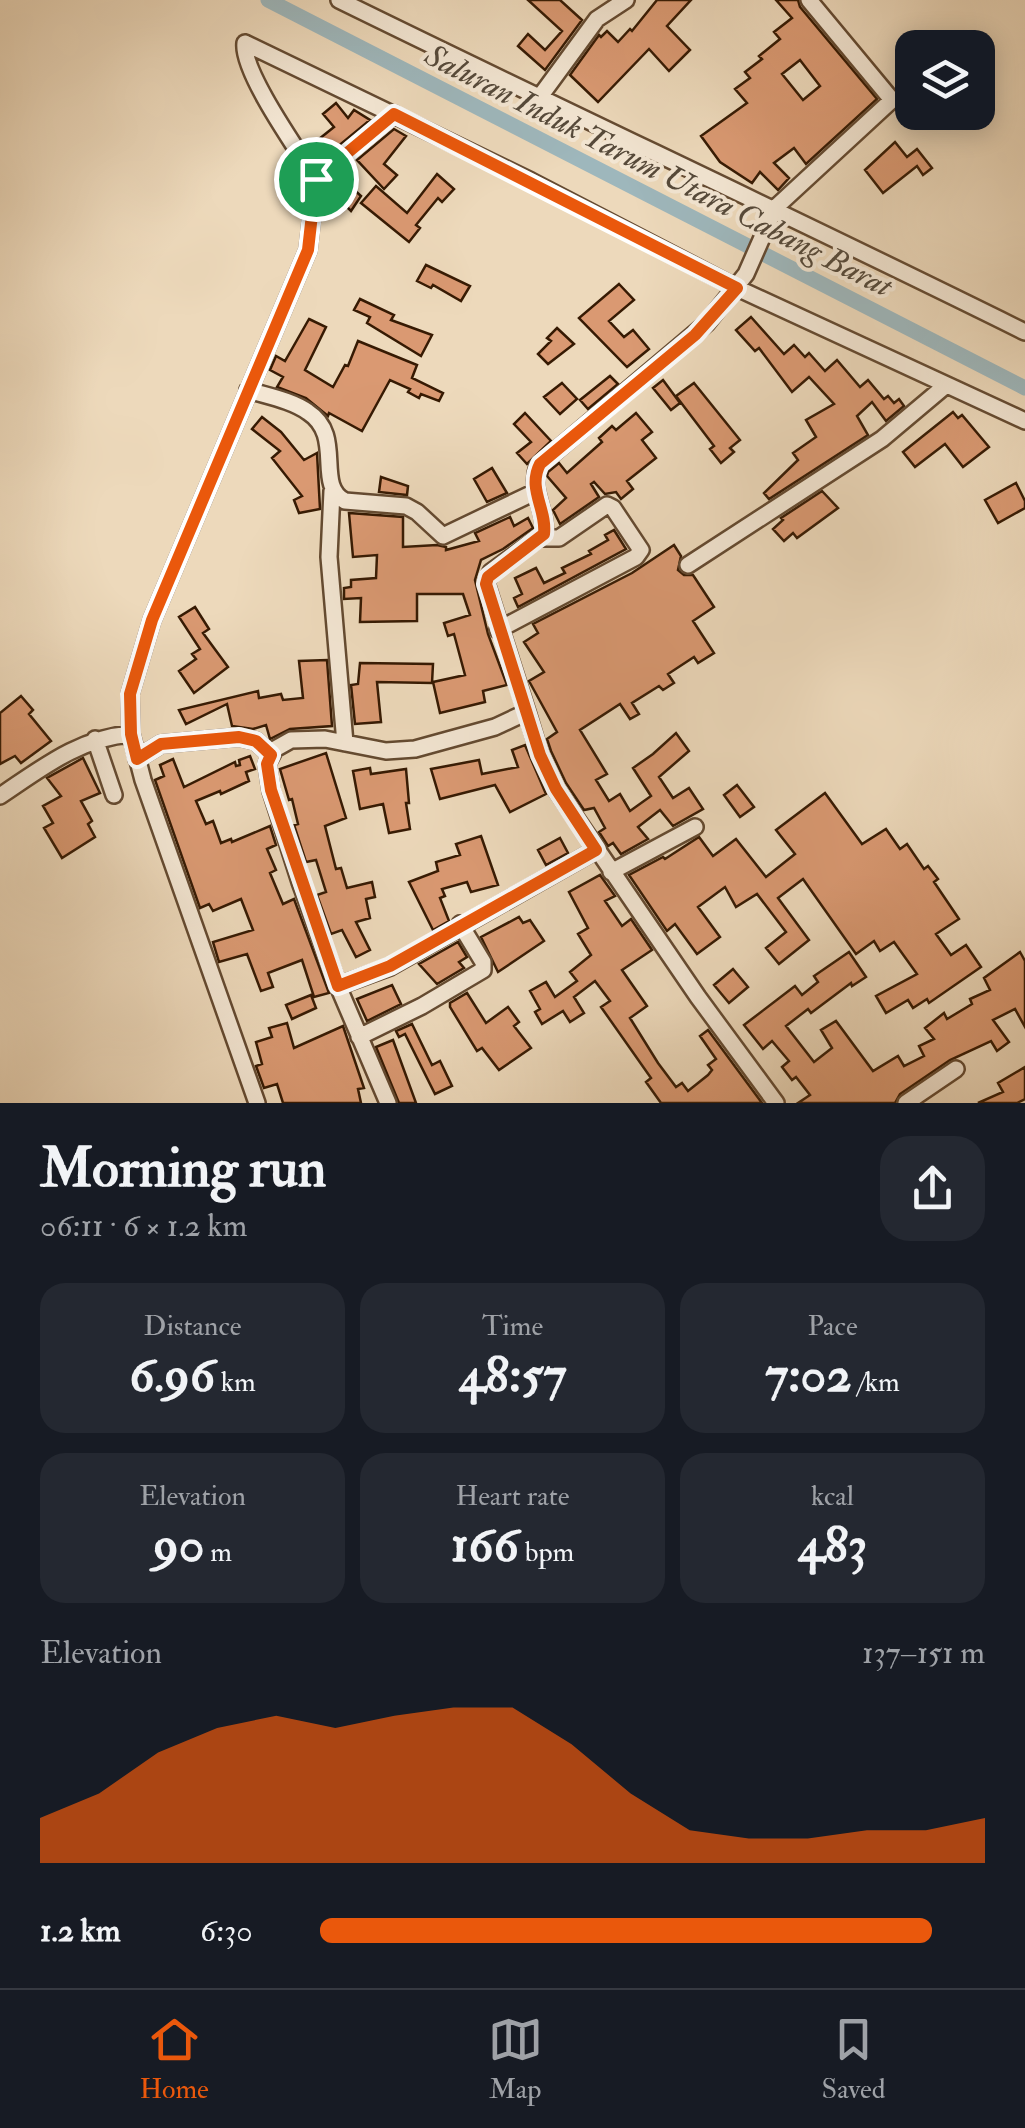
<!DOCTYPE html>
<html lang="en">
<head>
<meta charset="utf-8">
<style>
	:root { --surface:#171b24; --page:#242831; --text:#f1f3f6; --muted:#9ea1a6; --line:#363941; --accent:#ea580c }
	body { margin:0; font-family:"IM FELL Double Pica",serif; background:var(--page); color:var(--text); height:100vh; display:flex; flex-direction:column; font-size:38px; white-space:nowrap }
	* { box-sizing:border-box; margin:0 }
	p { font-size:32px; color:var(--muted) }
	.icon { flex:none; width:55px; height:55px; fill:none; stroke:currentColor; stroke-width:2; stroke-linecap:round; stroke-linejoin:round }
	.map { position:relative; height:1103px; overflow:hidden }
	.sheet { display:flex; flex-direction:column; background:var(--surface); flex:1 }
	.sheet>* { flex:none }
	.fabs { position:absolute; left:895px; top:30px; display:grid; gap:20px }
	.fabs a { display:grid; place-items:center; width:100px; height:100px; border-radius:20px; background:var(--surface); box-shadow:0 5px 25px #0003; font-size:50px }
	.pin { position:absolute; display:grid; place-items:center; width:85px; height:85px; color:#fff; margin:-42px; border:5px solid #fff; border-radius:50%; box-shadow:0 2px 10px #0007 }
	.round { display:grid; place-items:center; flex:none; width:105px; height:105px; border-radius:30px; background:var(--page) }
	.summary { display:flex; align-items:center; justify-content:space-between; height:170px; padding:0 40px }
	h1 { font-size:55px; font-weight:700; line-height:75px }
	.stats { display:grid; grid-template-columns:repeat(3,1fr); gap:15px; height:170px; padding:10px 40px }
	.stats div { display:grid; align-content:center; border-radius:25px; background:var(--page); text-align:center }
	.stats b { font-size:50px; font-weight:700 }
	.stats small { font-size:28px; font-weight:400 }
	.stats p { font-size:28px }
	.chart { height:280px; padding:20px 40px }
	.chart p { display:flex; justify-content:space-between }
	.chart svg { width:100%; height:180px; margin-top:10px; fill:var(--accent); opacity:.7 }
	ul { padding:0 40px; list-style:none; font-size:32px }
	li { display:grid; grid-template-columns:160px 120px 1fr; align-items:center; height:75px }
	li i { height:25px; border-radius:12px; background:var(--accent) }
	.tab-bar { display:flex; justify-content:space-around; align-items:center; height:140px; border-top:2px solid var(--line); background:var(--surface); font-size:28px; color:var(--muted) }
	.tab-bar a { display:grid; justify-items:center; gap:5px }
	.tab-bar .active { color:var(--accent) }
	.map>svg:first-child { display:block }
	.lines { fill:none; stroke-linecap:round; stroke-linejoin:round }
	.canal { stroke:#9eb7bc; stroke-width:15 }
	.building { fill:#da9972; stroke:#361a03; stroke-width:2.5; fill-rule:evenodd }
	.minor-casing { stroke:#644a31; stroke-width:20 }
	.minor { stroke:#f3e6d3; stroke-width:15 }
	.route-casing { stroke:#fff; stroke-width:20 }
	.route { stroke:#ea580c; stroke-width:12 }
	.labels { text-anchor:middle; stroke-width:8; stroke-linejoin:round; paint-order:stroke }
	.water-label { font-size:32px; font-style:italic; fill:#55493a; stroke:#f3e6d3 }
</style>
</head>
<body>
<div class="map">
<svg width="1025" height="1103" viewBox="0 0 1025 1103">
	<rect width="100%" height="100%" fill="#edd9bb"/>
	<filter id="stains"><feTurbulence type="fractalNoise" baseFrequency=".002" numOctaves="4"/><feColorMatrix values="0 0 0 0 .2 0 0 0 0 .09 0 0 0 0 .02 0 0 0 .5 -.17"/></filter>
	<radialGradient id="worn" r=".72"><stop offset=".6" stop-color="#630" stop-opacity="0"/><stop offset="1" stop-color="#630" stop-opacity=".3"/></radialGradient>
	<g class="lines">
		<path class="canal" d="M268,0l757,388"/>
	</g>
	<path class="building" d="M528,0h32l22,20 -37,50 -27,-24 10,-12 17,16 17,-19z
		M657,0h34l-24,26 23,24 -21,21 -20,-22 -51,53 -28,-27 29,-40 2,2 6,-6 11,11 12,-13 2,2z
		M776,0h22l2,7 77,92 -71,65 -12,-16 -20,15 15,15 -11,12 -18,-18 -8,11 -32,-21 -19,-26 46,-33 -12,-14 15,-11 -5,-6 17,-13 -3,-3 21,-17 -6,-7 18,-14zM800,60l20,26 -17,14 -21,-26z
		M336,103l12,15 6,-8 16,10 -51,42 -10,-15 25,-20 -11,-13z
		M394,129l12,7 -22,28 13,11 -13,14 -27,-29z
		M895,142l12,15 10,-8 15,19 -9,7 -6,-9 -34,27 -18,-23z
		M437,174l17,15 -12,13 -4,-4 -22,27 4,3 -11,14 -48,-39 15,-17 31,27z
		M340,177l21,19 -10,15 -22,-22z
		M426,265l44,21 -9,15 -28,-16 -2,3 -14,-7z
		M619,284l15,16 -25,21 15,16 9,-7 16,19 -22,18 -48,-49z
		M360,299l34,16 -3,5 41,15 -11,21 -54,-33 3,-6 -16,-7z
		M751,317l33,37 10,-9 11,12 4,-4 16,18 12,-11 23,27 8,-7 16,19 4,-3 6,7 5,-4 5,7 -18,15 -14,-19 -15,14 11,19 -99,64 -5,-6 34,-33 -5,-7 23,-16 -10,-17 28,-16 -25,-27 -17,15 -33,-44 -4,3 -19,-21z
		M309,319l17,8 -21,43 28,17 12,-22 3,1 10,-25 59,24 -5,13 31,15 -4,8 -18,-7 -2,4 -11,-6 2,-3 -20,-9 -28,51 -33,-18 -1,3 -22,-18 -29,-11 6,-10 -13,-7 6,-14 9,5z
		M557,328l17,16 -26,20 -10,-10 13,-13 -4,-3z
		M610,376l8,8 -30,25 -8,-9z
		M663,380l17,23 -9,7 -18,-22z
		M562,383l15,16 -17,15 -16,-17z
		M694,383l46,57 -10,8 4,4 -13,11 -11,-14 4,-3 -38,-50z
		M953,412l5,6 4,-3 27,32 -26,20 -18,-23 -30,23 -12,-15z
		M525,413l26,28 -24,23 -10,-11 14,-11 -17,-18z
		M636,413l16,19 -10,8 14,18 -29,23 6,8 -12,10 -5,-7 -11,2 -11,-12 -3,2 8,13 -39,27 -7,-14 13,-12 -19,-22 1,-4 11,-9 8,10 35,-31 -3,-4 13,-12 4,4z
		M262,417l19,15 23,28 13,-7 3,56 -21,4 -5,-13 8,-4 -30,-38 8,-7 -28,-22z
		M492,468l15,25 -20,9 -13,-23z
		M381,477l27,9 -1,9 -28,-3z
		M1016,483l9,18v7l-27,15 -13,-23z
		M822,491l16,17 -41,30 -4,-5 -9,8 -11,-12 10,-9 -2,-2z
		M349,513l54,4v30l34,-2 9,2v3l33,-9 -4,-8 35,-16 4,9 14,-8 5,10 -30,21 -22,11 -6,20 13,54 19,51 -24,6 2,11 -45,11 -7,-31 32,-7 -11,-41 -6,2 -4,-13 26,-8 -7,-21h-46v27l-57,1 1,-24 -17,1v-11l7,-1v-7l25,-2 1,-23 -24,2z
		M614,530l12,19 -108,58 -4,-9 8,-4 -7,-16 21,-10 8,15 21,-10 -3,-5 29,-14 -2,-3 19,-11 -3,-5z
		M674,545l7,11 -3,14 6,5h9l21,32 -21,14 21,32 -16,10 -4,-6 -26,17 6,9 -11,7 -4,-4 -27,17 7,11 -9,5 -10,-15 -40,26 27,44 -11,6 13,21 11,-7 10,17 21,-15 -18,-28 20,-14 23,-21 13,18 -30,26 14,21 16,-10 14,21 -30,17 -13,-16 -22,17 10,12 -27,15 -8,-11 -5,3 -9,-14 6,-4 -11,-20 -10,2 -18,-27 -15,-32 -4,-12 10,-7 -28,-51 15,-9 -20,-30 14,-9 -5,-9 99,-51z
		M195,607l14,22 -6,4 25,34 -34,26 -15,-22 17,-12 -4,-5 8,-5 -21,-32z
		M327,660l5,66 -42,3 -20,10 -4,-14 -13,4 -21,-3 -5,-22 -41,20 -7,-14 79,-19 1,7 22,-4 2,6 20,-2 -4,-37z
		M360,663l73,1 -1,19 -55,-1 4,40 -26,2 -4,-39 7,-1z
		M21,696l12,14 -4,4 22,27 -30,22 -6,-7 -15,8v-51z
		M525,745l21,49 -36,18 -15,-27 -55,14 -9,-30 48,-9 3,14 36,-7 -6,-17z
		M326,753l20,65 -21,8 11,43 5,-1 6,20 25,-6 3,15 -9,2 4,19 -14,4 14,28 -14,7 -14,-27 -11,4 -14,-39 9,-3 -10,-32 -10,2 -12,-37 4,-1 -6,-25 -3,1 -9,-31z
		M250,756l5,13 -9,3 3,9 -28,13 -1,-3 -24,10 10,23 7,-3 8,22 10,-4 1,3 38,-16 6,19 -9,4 9,21 -6,3 13,31 11,-5 35,94 -15,4 -12,-37 -34,13 5,14 -12,4 -14,-37 -28,8 -6,-20 40,-12 -12,-31 -28,12 -4,-7 -9,4 -45,-128 9,-4 -4,-11 13,-6 11,28 51,-25 1,4 4,-1 -1,-5z
		M83,758l17,35 -19,8 11,20 -4,3 7,13 -33,21 -18,-30 9,-5 -10,-17 18,-10 -14,-18z
		M370,768l1,6 35,-5 3,34h-3l4,26 -21,4 -6,-29 -23,5 -7,-38z
		M737,785l17,22 -14,10 -16,-22z
		M825,793l37,51 24,-15 14,20 7,-5 17,25 4,-3 10,13 -4,3 25,37 -23,15 15,21 15,-10 15,22 -52,36 -2,-4 -14,9 -5,-8 -22,13 -10,-17 41,-22 -23,-32 -14,9 -6,-10 -18,13 -53,-75 -25,19 31,42 -30,24 -13,-16 20,-16 -29,-38 -21,13 -11,-20 -27,20 22,30 -23,17 -22,-30 -8,7 -38,-56 34,-18 2,2 34,-22 14,19 23,-17 30,38 29,-23 -19,-24z
		M481,836l17,49 -27,7 -4,-10 -25,7 3,7 -5,2 9,23 -16,9 -24,-48 29,-11 -2,-9 24,-7 -4,-11z
		M560,838l8,15 -22,12 -8,-15z
		M600,875l15,21 -10,5 17,25 9,-7 21,31 -30,20 25,36 -17,12 28,45 18,24 6,-4 6,8 20,-16 4,-5 -4,-5 8,-6 -16,-23 8,-6 54,73h-101l-15,-21 5,-4 -50,-71 9,-6 -15,-20 -21,16 10,16 -14,9 -7,-11 -21,13 -7,-12 5,-3 -10,-18 16,-9 9,15 22,-16 -7,-9 21,-17 -13,-21 10,-6 -19,-36z
		M519,917l4,6 7,-3 14,21 -46,31 -17,-35z
		M458,942l9,15 -8,5 5,6 -27,16 -18,-20z
		M849,952l17,25 -14,9 -1,-3 -40,30 -3,-4 -22,17 28,36 18,-14 -11,-18 15,-9 37,50 25,-15 6,10 20,-10 -5,-10 15,-7 -9,-11 19,-15 3,6 25,-15 -2,-5 20,-9 -6,-12 36,-26 5,9v66l-10,-18 -22,11 16,22 -12,9 -6,-10 -41,19 -50,34 -5,9h-97l12,-8 -14,-18 -4,3 -10,-13 7,-6 -17,-20 -9,8 -19,-24 51,-39 7,9 16,-13 -4,-6z
		M733,969l15,18 -19,16 -15,-18z
		M392,985l9,19 -34,17 -10,-22z
		M467,993l19,30 22,-16 11,15 -5,4 17,22 -32,22 -17,-22 -5,3 -27,-44v-4z
		M311,995l5,13 -24,11 -6,-14z
		M287,1023l7,25 49,-22 21,62 -6,1 3,14h-78l-6,-19 -13,4 -8,-22 6,-2 -6,-22 16,-5 -3,-9z
		M412,1024l20,41 8,-4 12,25 -17,8 -30,-60 -6,3 -3,-6z
		M393,1040l23,63h-17l-23,-56z
		M1025,1067v32l-8,4h-39l25,-11 -5,-9z"/>
	<g class="lines">
		<defs>
			<path id="minor" d="M339,0c228,112 458,219 686,332
				M245,43l286,138 206,107 288,133
				M245,43c-4,28 54,109 71,136
				M539,98l58,-79 29,-19
				M248,390c19,6 43,10 60,22 37,24 6,73 37,89l61,5 11,6 26,24 92,-44
				M332,491l-3,66 16,186
				M688,565l194,-126 63,-53
				M498,630l138,-73 5,-7 -28,-42 -6,-3 -48,33h-18
				M527,712l13,43 16,34 142,208 78,106
				M95,739l19,56
				M137,759l24,-15 78,-7 17,4 15,14
				M0,796c42,-28 79,-58 131,-62
				M611,872l84,-45
				M338,986l52,-19 206,-117
				M359,1037l63,-31 61,-36v-8l-23,-38
				M257,1103l-114,-323 -12,-46 -1,-40 22,-74 156,-370 8,-71 78,-65
				M388,1103l-50,-117 -38,-104 -29,-91 -4,-27 8,-15 16,-9 34,-1 61,12 29,-2 80,-22 32,-15 -41,-129 5,-11 53,-38c3,-24 -15,-43 -6,-68l169,-143 39,-49 29,-66 117,-108 -83,-100
				M906,1103l50,-34"/>
		</defs>
		<use href="#minor" class="minor-casing"/>
		<use href="#minor" class="minor"/>
	</g>
	<g class="lines">
		<defs>
			<path id="route" d="M394,114l343,174 -42,47 -155,129c-13,25 7,45 4,70l-56,43 -2,7 54,171 16,34 40,61 -206,116 -52,20 -67,-196 -4,-26 4,-9 -15,-14 -17,-4 -78,7 -24,15 -6,-25 -1,-40 22,-74 156,-370 8,-71z"/>
		</defs>
		<use href="#route" class="route-casing"/>
		<use href="#route" class="route"/>
	</g>
	<g class="labels">
		<g class="water-label">
			<text transform="translate(659 170) rotate(27)" y="11">Saluran Induk Tarum Utara Cabang Barat</text>
		</g>
	</g>
	<rect width="100%" height="100%" filter="url(#stains)"/>
	<rect width="100%" height="100%" fill="url(#worn)"/>
</svg>
<div class="fabs">
<a><svg class="icon" aria-label="layers" viewBox="0 0 24 24"><path d="M12 4l9 5-9 5-9-5zM3 14l9 5 9-5"/></svg></a>
</div>
<div class="pin" style="left:316px;top:179px;background:#1e9e55"><svg class="icon" aria-label="arrive" viewBox="0 0 24 24"><path d="M6 21V4h12l-3 4 3 4H6"/></svg></div>
</div>
<section class="sheet">
<div class="summary"><div><h1>Morning run</h1><p>06:11 · 6 × 1.2 km</p></div><a class="round"><svg class="icon" aria-label="share" viewBox="0 0 24 24"><path d="M12 15V3M7 8l5-5 5 5M5 13v7h14v-7"/></svg></a></div>
<div class="stats">
<div><p>Distance</p><b>6.96<small> km</small></b></div>
<div><p>Time</p><b>48:57</b></div>
<div><p>Pace</p><b>7:02<small> /km</small></b></div>
</div>
<div class="stats">
<div><p>Elevation</p><b>90<small> m</small></b></div>
<div><p>Heart rate</p><b>166<small> bpm</small></b></div>
<div><p>kcal</p><b>483</b></div>
</div>
<div class="chart"><p><span>Elevation</span>137–151 m</p>
<svg viewBox="0 0 160 44" preserveAspectRatio="none"><path d="M0 44V33L10 27L20 17L30 11L40 8L50 11L60 8L70 6L80 6L90 15L100 27L110 36L120 38L130 38L140 36L150 36L160 33V44z"/></svg>
</div>
<ul>
<li><b>1.2 km</b>6:30<i style="width:92%"></i></li>
</ul>
</section>
<nav class="tab-bar">
<a class="active"><svg class="icon" aria-label="home" viewBox="0 0 24 24"><path d="M3 11l9-7 9 7M6 9v11h12V9"/></svg>Home</a>
<a><svg class="icon" aria-label="map" viewBox="0 0 24 24"><path d="M3 6l6-2 6 2 6-2v14l-6 2-6-2-6 2zM9 4v14M15 6v14"/></svg>Map</a>
<a><svg class="icon" aria-label="saved" viewBox="0 0 24 24"><path d="M7 4h10v16l-5-4-5 4z"/></svg>Saved</a>
</nav>
</body>
</html>
